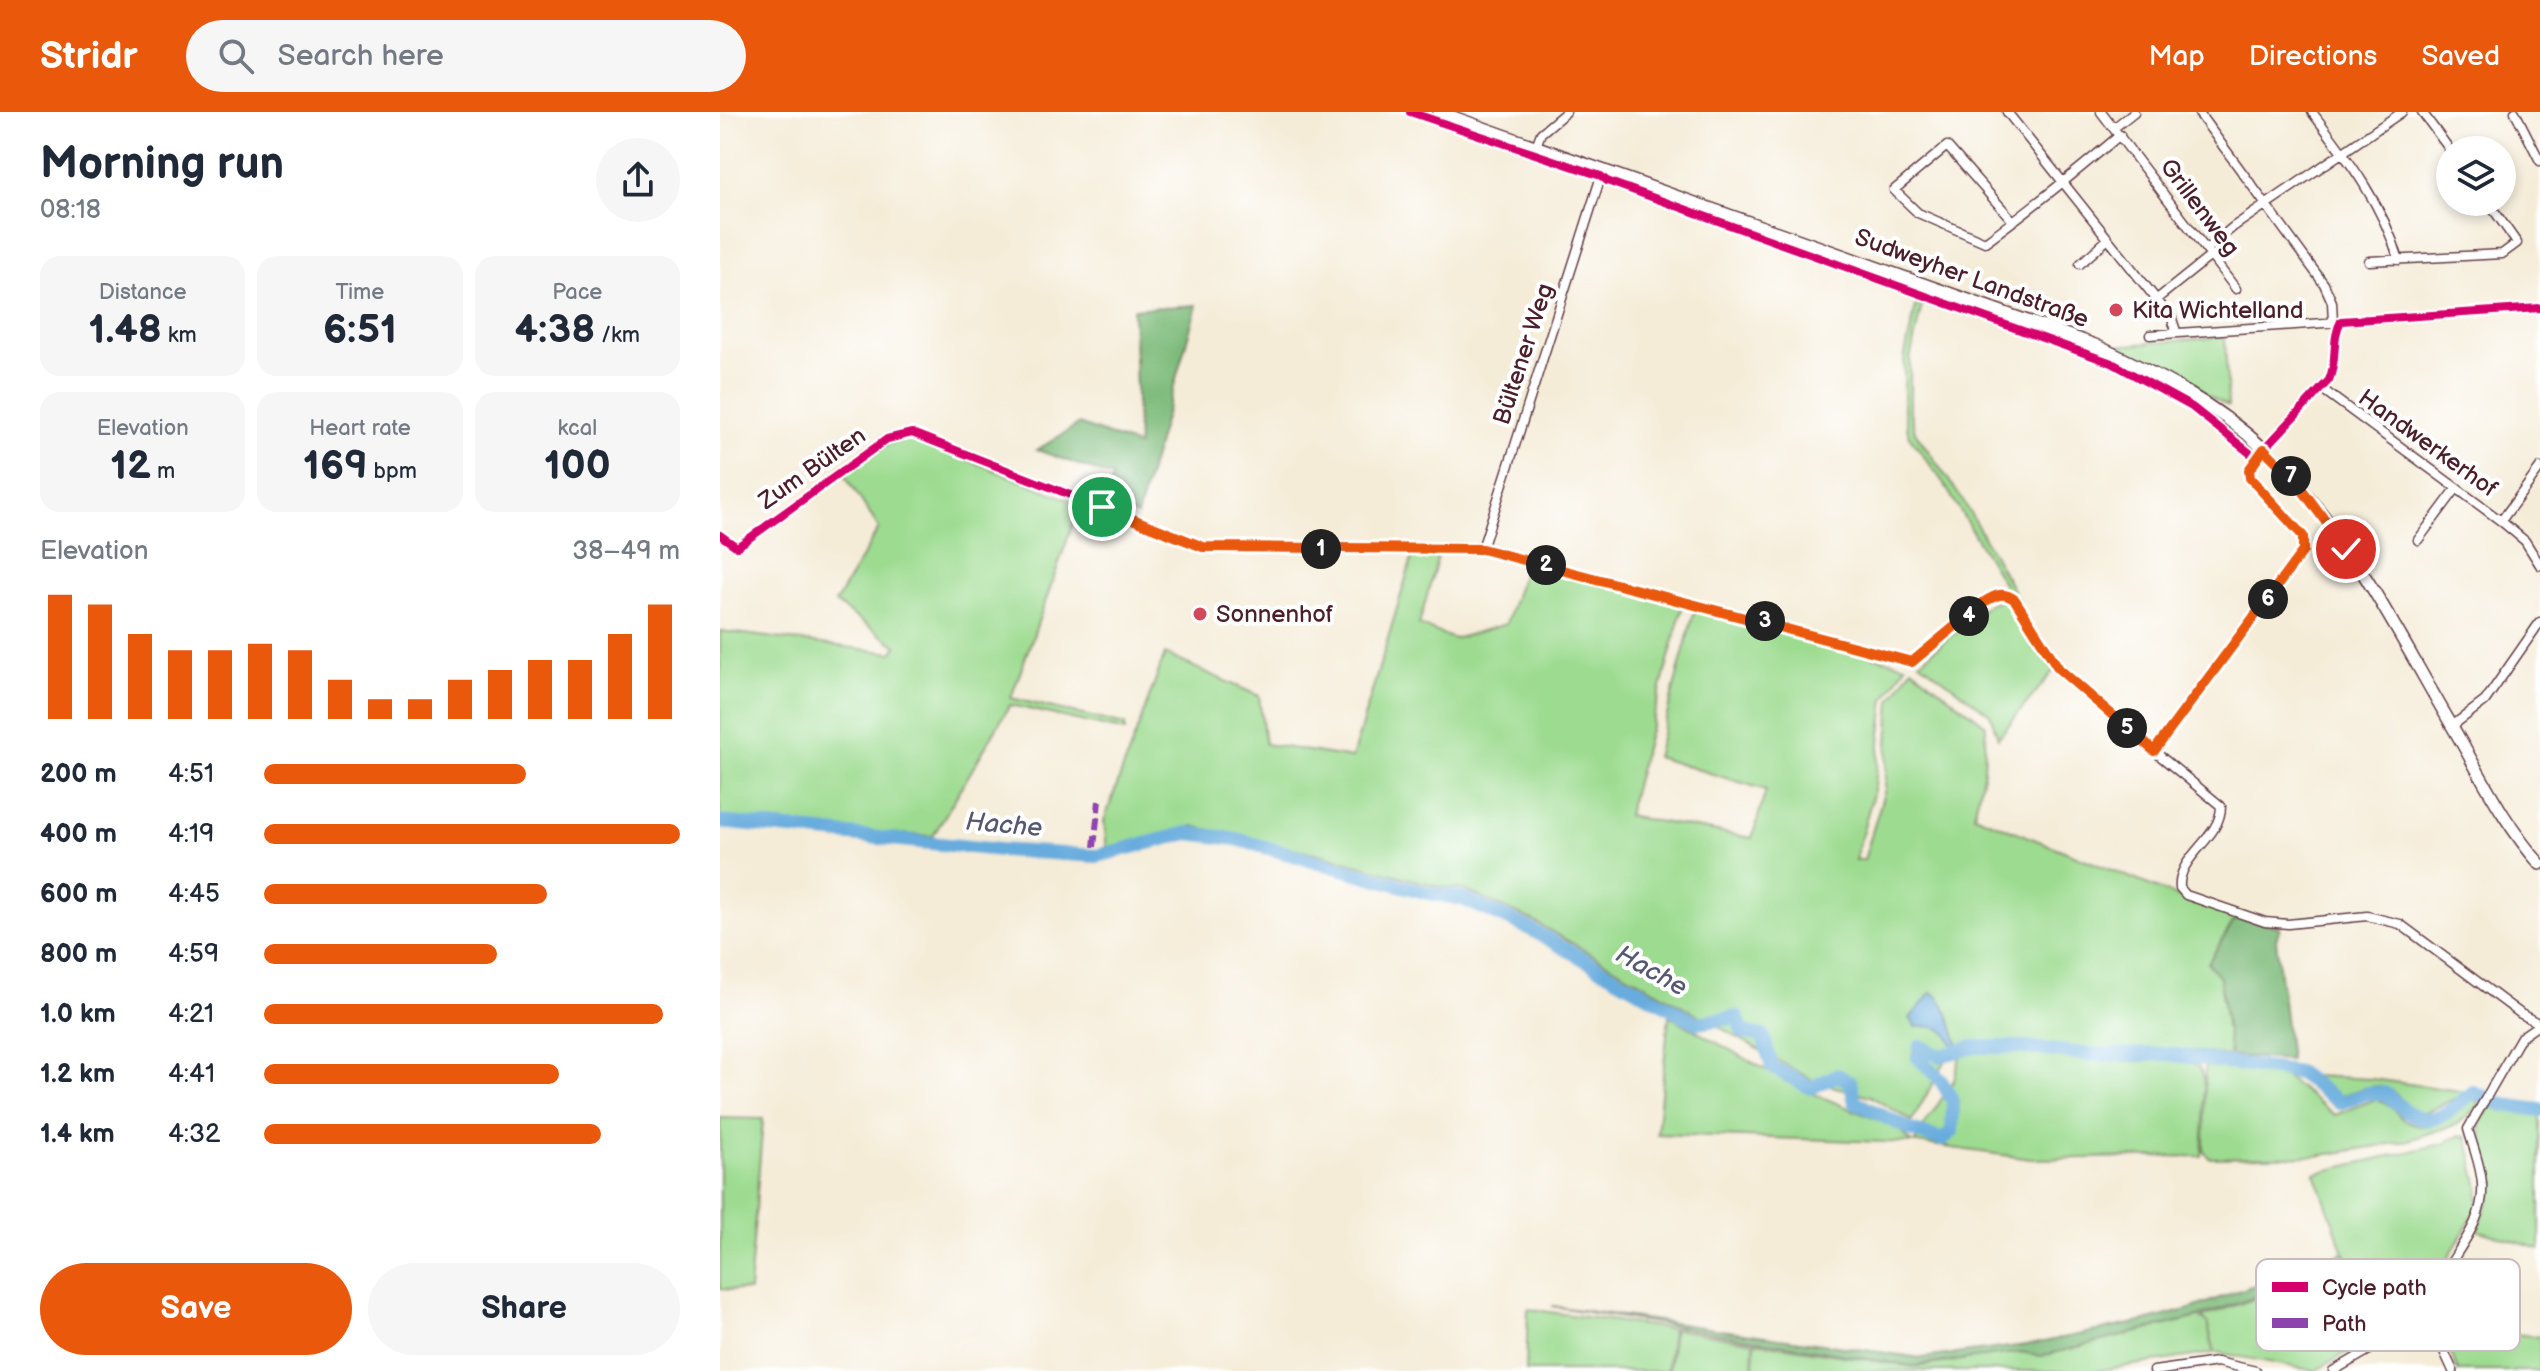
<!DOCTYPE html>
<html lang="en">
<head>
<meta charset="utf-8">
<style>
	:root { --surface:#fff; --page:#f6f6f7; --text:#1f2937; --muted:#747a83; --accent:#ea580c }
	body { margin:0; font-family:"Balsamiq Sans",sans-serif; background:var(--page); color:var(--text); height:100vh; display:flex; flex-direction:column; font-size:30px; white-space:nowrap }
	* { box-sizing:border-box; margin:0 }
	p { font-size:26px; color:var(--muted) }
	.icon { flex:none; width:44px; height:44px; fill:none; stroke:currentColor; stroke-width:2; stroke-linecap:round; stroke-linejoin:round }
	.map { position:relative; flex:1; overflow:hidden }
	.drawer { display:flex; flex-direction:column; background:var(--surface); width:720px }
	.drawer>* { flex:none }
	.controls { position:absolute; left:1716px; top:24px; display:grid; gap:16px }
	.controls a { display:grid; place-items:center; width:80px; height:80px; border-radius:50%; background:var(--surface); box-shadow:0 4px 12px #0003; font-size:40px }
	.pin { position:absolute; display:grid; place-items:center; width:68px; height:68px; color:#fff; margin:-34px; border:4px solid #fff; border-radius:50%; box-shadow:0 2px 8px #0007 }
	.km { position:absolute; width:40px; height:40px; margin:-20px; border-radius:50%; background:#222; color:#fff; font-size:22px; line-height:40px; text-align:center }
	.round { display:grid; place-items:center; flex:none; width:84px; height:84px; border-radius:42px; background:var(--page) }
	.overview { display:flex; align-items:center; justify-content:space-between; height:136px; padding:0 40px }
	h1 { font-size:44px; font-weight:600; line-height:60px }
	.figures { display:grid; grid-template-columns:repeat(3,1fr); gap:12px; height:136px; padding:8px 40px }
	.figures div { display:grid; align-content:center; border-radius:20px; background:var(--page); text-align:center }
	.figures b { font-size:40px; font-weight:600 }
	.figures small { font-size:22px; font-weight:400 }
	.figures p { font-size:22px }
	.chart { height:224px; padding:16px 40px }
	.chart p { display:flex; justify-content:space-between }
	.chart svg { width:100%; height:144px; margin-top:8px; stroke:var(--accent); stroke-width:6 }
	.button { display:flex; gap:16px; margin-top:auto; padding:16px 40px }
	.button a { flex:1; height:92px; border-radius:48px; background:var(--accent); color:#fff; font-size:32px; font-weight:600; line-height:92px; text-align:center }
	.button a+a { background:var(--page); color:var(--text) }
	ul { padding:0 40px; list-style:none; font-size:26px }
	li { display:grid; grid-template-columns:128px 96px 1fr; align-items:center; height:60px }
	li i { height:20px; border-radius:10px; background:var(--accent) }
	header { display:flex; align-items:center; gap:48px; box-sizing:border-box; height:112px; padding:0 40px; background:var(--accent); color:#fff }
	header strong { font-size:38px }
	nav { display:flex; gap:44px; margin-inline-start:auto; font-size:28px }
	.search { width:560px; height:72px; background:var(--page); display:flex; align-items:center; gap:20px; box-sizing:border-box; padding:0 28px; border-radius:44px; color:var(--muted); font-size:30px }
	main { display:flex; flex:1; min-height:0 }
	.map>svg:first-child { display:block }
	.green { fill:#9ddb90; stroke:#747d5e; stroke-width:2 }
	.forest { fill:#7ebb7a; stroke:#646d52; stroke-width:2 }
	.water { fill:#67acdd; stroke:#586684; stroke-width:2 }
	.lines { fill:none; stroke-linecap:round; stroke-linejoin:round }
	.river { stroke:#67acdd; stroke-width:14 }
	.minor-casing { stroke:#643e45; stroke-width:11 }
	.secondary-casing { stroke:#643e45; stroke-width:14 }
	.minor { stroke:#fff; stroke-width:8 }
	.secondary { stroke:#fff; stroke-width:11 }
	.quiet { stroke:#8e44ad; stroke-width:6; stroke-dasharray:12 6; stroke-linecap:butt }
	.cycleway-casing { stroke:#fff; stroke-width:13 }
	.cycleway { stroke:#d6006c; stroke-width:8 }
	.route-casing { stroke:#fff; stroke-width:16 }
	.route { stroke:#ea580c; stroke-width:10 }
	.poi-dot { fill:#d1495b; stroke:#fff; stroke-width:3 }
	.labels { text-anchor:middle; stroke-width:8; stroke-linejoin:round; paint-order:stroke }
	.street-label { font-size:24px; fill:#4a1f2b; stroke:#fff }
	.poi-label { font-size:24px; fill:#4a1f2b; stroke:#fff; text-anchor:start }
	.water-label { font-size:26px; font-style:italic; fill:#565772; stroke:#fff }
	.key { fill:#fff; stroke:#c9bcbf; stroke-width:2 }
	.key-label { font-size:22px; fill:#4a1f2b }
</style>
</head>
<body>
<header>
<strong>Stridr</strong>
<div class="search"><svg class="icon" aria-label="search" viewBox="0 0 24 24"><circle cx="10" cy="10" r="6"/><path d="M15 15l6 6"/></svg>Search here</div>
<nav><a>Map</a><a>Directions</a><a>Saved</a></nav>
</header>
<main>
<section class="drawer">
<div class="overview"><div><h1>Morning run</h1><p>08:18</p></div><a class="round"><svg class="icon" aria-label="share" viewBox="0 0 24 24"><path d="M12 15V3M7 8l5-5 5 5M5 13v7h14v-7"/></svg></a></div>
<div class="figures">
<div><p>Distance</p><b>1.48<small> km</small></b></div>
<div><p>Time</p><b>6:51</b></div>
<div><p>Pace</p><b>4:38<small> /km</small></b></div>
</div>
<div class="figures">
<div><p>Elevation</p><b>12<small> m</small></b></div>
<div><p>Heart rate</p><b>169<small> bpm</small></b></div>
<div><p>kcal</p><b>100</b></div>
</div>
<div class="chart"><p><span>Elevation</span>38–49 m</p>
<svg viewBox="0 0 160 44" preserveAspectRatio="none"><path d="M5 44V6M15 44V9M25 44V18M35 44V23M45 44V23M55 44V21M65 44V23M75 44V32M85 44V38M95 44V38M105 44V32M115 44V29M125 44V26M135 44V26M145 44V18M155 44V9"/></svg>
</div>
<ul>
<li><b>200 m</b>4:51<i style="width:63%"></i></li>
<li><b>400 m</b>4:19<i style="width:100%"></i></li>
<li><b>600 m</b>4:45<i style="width:68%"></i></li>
<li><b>800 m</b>4:59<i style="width:56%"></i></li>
<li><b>1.0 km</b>4:21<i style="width:96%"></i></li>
<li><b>1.2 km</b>4:41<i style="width:71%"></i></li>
<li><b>1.4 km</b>4:32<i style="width:81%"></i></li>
</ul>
<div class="button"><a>Save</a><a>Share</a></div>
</section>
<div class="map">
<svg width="1820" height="1259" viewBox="0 0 1820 1259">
	<rect width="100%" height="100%" fill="#fff"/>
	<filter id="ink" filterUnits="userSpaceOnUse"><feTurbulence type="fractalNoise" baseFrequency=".0125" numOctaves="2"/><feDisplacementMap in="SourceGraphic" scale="16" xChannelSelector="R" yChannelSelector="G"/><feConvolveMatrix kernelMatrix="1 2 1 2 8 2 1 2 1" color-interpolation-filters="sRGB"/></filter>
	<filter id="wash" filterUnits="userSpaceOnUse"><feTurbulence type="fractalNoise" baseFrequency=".006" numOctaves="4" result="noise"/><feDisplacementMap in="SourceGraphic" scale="32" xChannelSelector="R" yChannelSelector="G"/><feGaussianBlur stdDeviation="1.8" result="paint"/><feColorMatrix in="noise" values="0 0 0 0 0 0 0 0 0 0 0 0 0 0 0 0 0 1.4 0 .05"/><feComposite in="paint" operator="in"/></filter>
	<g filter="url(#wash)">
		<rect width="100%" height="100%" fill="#f5ecd8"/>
		<path class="green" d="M1198,185l5,3 -13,59v53l5,20 49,70 55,99 -18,-11 3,-5 -61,-103 -34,-46 -5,-24v-53z
			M1505,225l3,69 -114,-60z
			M193,326l167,66 -69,194 114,27v6l-115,-26 -77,131 -160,-10 -53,-7v-188l172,22 5,-7 -62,-43 44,-75 -35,-54 43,-30z
			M693,443l25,1 -19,69 35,14 52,-15 20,-61 157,42 -56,211 125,22 14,-48 -110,-33 39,-149 211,57 -21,34 -10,87 -20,74h9l21,-71 6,-89 21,-32 74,57 -2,45 -10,45 207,83 56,18 -29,47 12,15 10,78 -61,-8 -70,2 -82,-9 -42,2 -23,6 -40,72 -42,-25 -54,-14 -285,-162 -67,-30 -28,-4 -117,-32 -126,-28 -34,13 -52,10 -3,-28 61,-167 94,42 6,48 87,14z
			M1282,488l10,6 43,63 -57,69 -8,-24 -70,-52 70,-59z
			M949,904l126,70 102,42 16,15 -256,-9z
			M1253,938c54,1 107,12 162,11 15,0 56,-7 65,9 9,15 2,67 2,86l-171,3 -115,-16v-5l38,-58 6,-23z
			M1485,954l78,9 52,40 41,-16c14,3 19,15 30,22 28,17 46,-13 68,-22l6,5 -22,20 -56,18 -85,14 -108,2 -5,-7z
			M1593,964l59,3 96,13 -45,22c-18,-4 -26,-27 -45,-28 -12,-1 -27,7 -38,10z
			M1770,995l50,9v133l-63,-19 16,-40 -13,-66z
			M0,1006l43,1 -14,172 -29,-2z
			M1740,1024l7,1 12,51 -1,19 -56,96 -9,12 -98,56 -100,-19 -8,-30 7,31 -120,18h-340l1,-29 158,25c33,-1 100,-23 128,-11l158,-39 7,5 -3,-5 109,-39 1,-14 30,-11 12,16 -11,-17 -29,-79 132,-30 1,-3z
			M808,1197l144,20 -5,42h-141z
			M1714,1197l73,24 33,4v34h-82z
			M954,1217l80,13 -1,29h-84z"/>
		<path class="forest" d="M477,193l-60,211 -33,-14 9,-25 -76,-27 42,-26 59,22 -5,-137z
			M1517,804l43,11 -4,13 14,120 -60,-4 -10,-78 -12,-15z
			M1588,1153l5,5 -3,8 -112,39 -157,39 -19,-4 -110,14 -360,-60 370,52 112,-14 111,-23 45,-12z"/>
		<path class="water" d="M1212,880c18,13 19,36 28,55h13l-17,6c-7,-24 -16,-28 -40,-26l-6,-9z"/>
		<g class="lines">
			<path class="river" d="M0,710l280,28 97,6 91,-23 48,6 192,54 35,6 67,30 167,94 40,-6 6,15 20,4 9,31 39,21 26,-13 13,7 5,20 56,28 32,10 9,-9 1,-30 -13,-22 -22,-21 2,-12 20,10 33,-9h44l79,8 72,-1 131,19 41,30 28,-10h17c40,38 48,33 88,-1l31,13 36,5"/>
		</g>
	</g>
	<g filter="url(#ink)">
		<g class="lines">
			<defs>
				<path id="minor" d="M1287,0l165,207 4,12
					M1381,0l135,177
					M1478,0l126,172 8,18 1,19
					M1592,0c36,47 70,91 87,148
					M1702,0l28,38
					M1795,0l25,49
					M1395,15l19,-15
					M816,34l5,-13 25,-21
					M1293,109l-66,-75 -53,44 24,23 67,29c47,-34 91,-70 135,-107
					M1487,137l26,-22 169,-115
					M1649,149l133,-7 15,-11 -29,-41
					M1360,152l28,-25
					M1437,187l55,-44
					M1621,209c-10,18 -3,39 -12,59l-65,69 -15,21 1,8 53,58v15l-149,200 67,55c0,33 -44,50 -41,82l6,7 79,27 23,2 79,-8 33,8 121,90 19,10
					M1430,223l390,-27
					M1602,277l179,132 24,20 15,24
					M1781,409l39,-53
					M0,423l17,12 150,-108 25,-6 291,114 279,2 430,113 72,-60c12,-7 19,-11 31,-2l44,69 95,82
					M1698,428l38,-51
					M762,437l121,-379
					M1732,614l33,-25 55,-79
					M1708,1204c5,-48 58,-81 54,-132 -1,-18 -9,-37 -14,-55l53,-92 19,-13
					M1708,1204l25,55
					M1434,1259l63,-9 39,9
					M1613,1259l95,-55"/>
				<path id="secondary" d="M719,0l656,233c60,28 120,58 170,105 81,76 131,181 187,276 27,46 52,98 88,138"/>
			</defs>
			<use href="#minor" class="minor-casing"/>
			<use href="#secondary" class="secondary-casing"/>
			<use href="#minor" class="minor"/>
			<use href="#secondary" class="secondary"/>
			<path class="quiet" d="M374,735l5,-46"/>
			<defs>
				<path id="cycleway" d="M690,0l191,64 6,5 505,182 80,44 64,51 73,-78c9,-20 2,-41 12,-59l199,-13
					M0,423l17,12 150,-108 25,-6 291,114 279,2 430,113 72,-60c12,-7 19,-11 31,-2l44,69 95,82"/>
			</defs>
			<use href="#cycleway" class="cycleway-casing"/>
			<use href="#cycleway" class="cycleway"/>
		</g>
	</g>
	<g class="lines" filter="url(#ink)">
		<defs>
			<path id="route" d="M382,395l101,40 279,2 430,113 72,-60c12,-7 19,-11 31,-2l44,69 95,82 149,-200v-15l-53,-58 -1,-8 15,-21 31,31 51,69"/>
		</defs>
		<use href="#route" class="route-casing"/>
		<use href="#route" class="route"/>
	</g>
	<g class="poi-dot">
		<circle cx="1396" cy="198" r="8"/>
		<circle cx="480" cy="502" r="8"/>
	</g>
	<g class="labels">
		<g class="street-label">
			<text transform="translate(1480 95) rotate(53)" y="8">Grillenweg</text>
			<text transform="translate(1252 166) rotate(20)" y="8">Sudweyher Landstraße</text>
			<text transform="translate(803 242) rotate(-72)" y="8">Bültener Weg</text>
			<text transform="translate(1708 331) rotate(36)" y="8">Handwerkerhof</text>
			<text transform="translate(92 356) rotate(-35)" y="8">Zum Bülten</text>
		</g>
		<g class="poi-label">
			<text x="1412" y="206">Kita Wichtelland</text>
			<text x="496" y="510">Sonnenhof</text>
		</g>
		<g class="water-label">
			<text transform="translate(284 712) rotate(5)" y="9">Hache</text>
			<text transform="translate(932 858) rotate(29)" y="9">Hache</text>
		</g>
	</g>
	<rect x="1536" y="1147" width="264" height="92" rx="12" class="key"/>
	<rect x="1552" y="1170" width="36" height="10" fill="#d6006c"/>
	<rect x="1552" y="1206" width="36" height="10" fill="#8e44ad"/>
	<g class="key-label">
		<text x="1602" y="1183">Cycle path</text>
		<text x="1602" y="1219">Path</text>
	</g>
</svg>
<div class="controls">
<a><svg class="icon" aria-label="layers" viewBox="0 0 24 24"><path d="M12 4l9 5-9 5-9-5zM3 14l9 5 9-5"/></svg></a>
</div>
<div class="pin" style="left:382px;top:395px;background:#1e9e55"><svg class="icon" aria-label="arrive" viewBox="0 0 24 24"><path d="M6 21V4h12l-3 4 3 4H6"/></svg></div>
<div class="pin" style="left:1626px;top:437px;background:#d93025"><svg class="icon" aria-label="check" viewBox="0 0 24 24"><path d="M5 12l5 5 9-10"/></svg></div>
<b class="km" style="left:601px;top:437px">1</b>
<b class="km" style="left:826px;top:453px">2</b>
<b class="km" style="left:1045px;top:509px">3</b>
<b class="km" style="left:1249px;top:504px">4</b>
<b class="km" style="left:1407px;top:616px">5</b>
<b class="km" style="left:1548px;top:487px">6</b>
<b class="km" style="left:1571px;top:364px">7</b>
</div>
</main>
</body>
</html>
